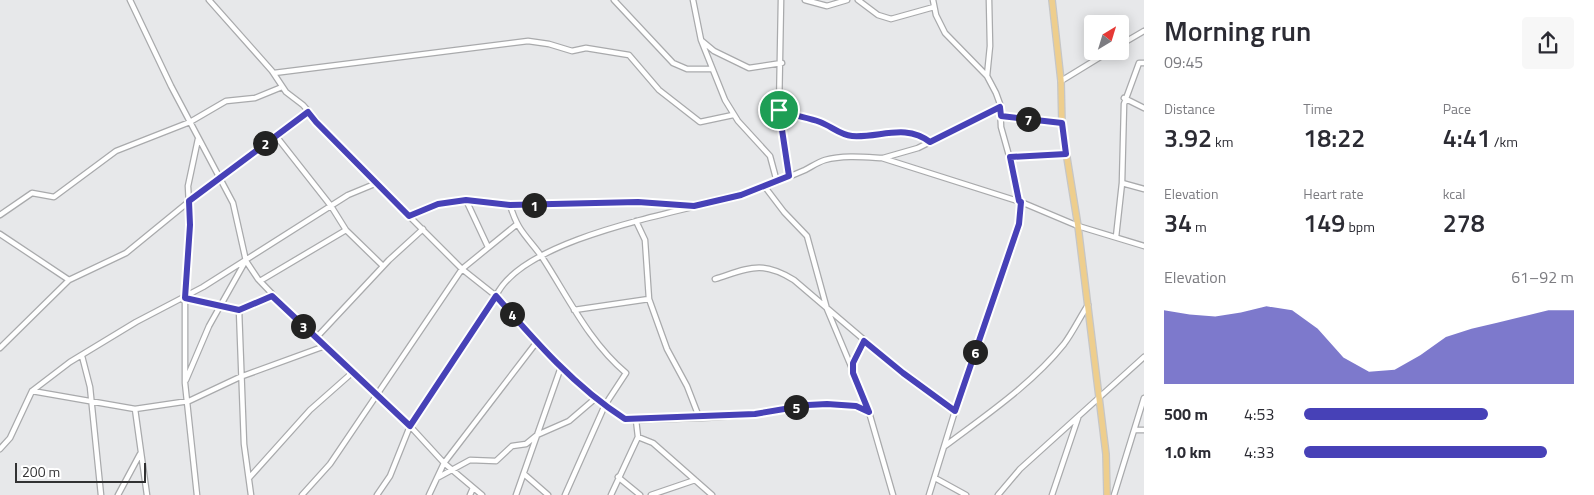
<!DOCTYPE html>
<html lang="en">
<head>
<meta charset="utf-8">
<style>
	:root { --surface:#fff; --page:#f7f7f7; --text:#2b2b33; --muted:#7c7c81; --accent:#4741b7 }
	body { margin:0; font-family:"Titillium Web",sans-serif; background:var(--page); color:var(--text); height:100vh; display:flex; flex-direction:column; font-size:19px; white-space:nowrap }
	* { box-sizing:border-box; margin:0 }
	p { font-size:16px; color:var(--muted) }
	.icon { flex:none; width:28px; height:28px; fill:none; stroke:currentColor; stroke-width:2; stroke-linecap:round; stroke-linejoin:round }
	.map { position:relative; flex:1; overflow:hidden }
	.drawer { display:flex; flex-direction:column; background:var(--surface); width:450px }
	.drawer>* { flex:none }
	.needle { width:32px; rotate:38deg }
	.buttons { position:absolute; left:1084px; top:15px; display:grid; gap:10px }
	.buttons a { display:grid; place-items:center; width:45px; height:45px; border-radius:5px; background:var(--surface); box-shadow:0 2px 12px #0003; font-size:25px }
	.scale { position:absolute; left:15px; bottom:12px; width:131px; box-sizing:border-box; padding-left:5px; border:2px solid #323233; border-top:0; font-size:14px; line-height:18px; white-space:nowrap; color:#323233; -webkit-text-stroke:4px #fff; paint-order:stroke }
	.pin { position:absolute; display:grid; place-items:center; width:42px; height:42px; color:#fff; margin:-21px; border:2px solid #fff; border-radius:50%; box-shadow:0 1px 5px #0007 }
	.km { position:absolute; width:25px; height:25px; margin:-12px; border-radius:50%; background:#222; color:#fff; font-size:14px; line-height:25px; text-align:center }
	.round { display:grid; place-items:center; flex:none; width:52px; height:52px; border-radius:5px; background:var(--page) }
	.summary { display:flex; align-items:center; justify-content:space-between; height:85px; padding:0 20px }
	h1 { font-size:28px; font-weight:600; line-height:38px }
	.stats { display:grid; grid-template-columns:repeat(3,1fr); gap:8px; height:85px; padding:5px 20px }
	.stats div { display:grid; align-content:center }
	.stats b { font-size:25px; font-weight:600 }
	.stats small { font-size:14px; font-weight:400 }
	.stats p { font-size:14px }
	.chart { height:140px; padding:10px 20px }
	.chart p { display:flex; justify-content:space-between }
	.chart svg { width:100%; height:90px; margin-top:5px; fill:var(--accent); opacity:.7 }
	ul { padding:0 20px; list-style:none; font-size:16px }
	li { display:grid; grid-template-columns:80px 60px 1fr; align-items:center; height:38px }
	li i { height:12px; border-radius:6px; background:var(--accent) }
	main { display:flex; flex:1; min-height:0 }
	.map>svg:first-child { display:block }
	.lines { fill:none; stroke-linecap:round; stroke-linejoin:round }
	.minor-casing { stroke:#a9aaac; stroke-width:7 }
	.major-casing { stroke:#c6c6c6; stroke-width:8 }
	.minor { stroke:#fff; stroke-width:4.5 }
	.major { stroke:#eece8d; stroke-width:5.5 }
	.route-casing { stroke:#fff; stroke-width:10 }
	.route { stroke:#4741b7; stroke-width:6 }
</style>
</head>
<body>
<main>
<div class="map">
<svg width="1144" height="495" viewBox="0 0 1144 495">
	<rect width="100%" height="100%" fill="#e7e8ea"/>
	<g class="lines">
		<defs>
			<path id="minor" d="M130,0l41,86 62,117 13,58 12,18 42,44 110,103 34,37 38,32
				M209,0l63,71 14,21 17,13 36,41 123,123 34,27 40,47 25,24 55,46 9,6 11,1c40,-2 80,-1 119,-6 39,-5 77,-18 114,-2l24,83
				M614,0l59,63 14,6h24
				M693,0l8,40 24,60 13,21 32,35 7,26
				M781,0l-2,110 10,66
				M805,0l22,6 20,-6
				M858,0l20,15 13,4 43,-12
				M933,0l3,15 9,18 42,43 9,17 4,11 1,23 14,50 4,24
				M702,41l12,10 35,17 33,-5
				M1120,45l24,-14
				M274,73l254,-32 21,3 23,7 14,-3 43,7 30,35 41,32 33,-7
				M987,76l3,-30 -1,-46
				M1061,81l49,-30
				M1124,98l20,10
				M779,110c14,6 27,7 41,12 11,4 20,13 32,14 28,2 53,-13 78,6
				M1001,116l61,7
				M276,136l55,70 15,24
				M1010,157l56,-3
				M883,158l35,-10 82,-41
				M1122,183l22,6
				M765,187l19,25 23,24 20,73 26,62
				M466,200l22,47
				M510,205c8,27 17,31 32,52 26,40 47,85 84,116l-21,32 -40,90
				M0,215l32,-22 22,4 62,-46 74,-29 36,-21 29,-3 27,-11
				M409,216l29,-12 28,-4 44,5 128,-3 51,4
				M636,221l9,19 4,59 18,50 20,37 12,31
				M0,234l69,46
				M1116,237l6,-54 2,-79 15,-41h5
				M715,279c35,-11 46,-19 79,1l109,93 52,38
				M260,281l86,-51 37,36
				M185,297l54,13 33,-14
				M239,310l5,134 7,51
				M574,310l75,-11
				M316,338l73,-78 34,-31
				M864,341l-11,22v10l16,39
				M0,348l69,-68 57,-27 93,-76 89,-65
				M82,356l8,31 11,108
				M186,380l23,-54 36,-64
				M32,391l103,18 54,-8 51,-24 85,-31
				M135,409l12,86
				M1135,430h9
				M638,437l15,6 59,52
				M945,446c41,-31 86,-61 119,-102 9,-12 16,-27 24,-39
				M0,449l10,-11 22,-47 38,-29 66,-40 67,-35 145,-92 29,-12
				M524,474l24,21
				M618,477l22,18
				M249,478l61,-68 43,-38
				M437,478l33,-18 26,1 16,-15 14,-2 11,-9 32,-14 28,-24
				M935,478l31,17
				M118,495l22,-41
				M197,495l-12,-112v-86l5,-72 -2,-39 10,-47
				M302,495l28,-31 132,-195 54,-44
				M377,495l13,-19 20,-50 86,-130c27,-59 186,-84 245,-101 22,-7 43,-16 64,-25 6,-3 13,-8 20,-10 18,-5 39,-3 57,-2l139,44 57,24 66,20
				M429,495l15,-32 92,-120
				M470,495l3,-7
				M516,495l45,-128
				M611,495l27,-58 -2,-17
				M651,495l44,-15
				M929,495l26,-84 64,-187 2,-22
				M998,495l22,-26 124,-112
				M1052,495l26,-77
				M1114,495l30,-97"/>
			<path id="major" d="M1052,0l9,81 1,46 16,99 28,228 1,41"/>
		</defs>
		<use href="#minor" class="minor-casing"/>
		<use href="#major" class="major-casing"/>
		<use href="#minor" class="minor"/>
		<use href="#major" class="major"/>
	</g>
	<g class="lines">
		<defs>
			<path id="route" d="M1000,107l1,9 61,7 4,31 -56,3 9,44 2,1 -2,22 -64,187 -52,-38 -39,-32 -11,22v10l16,39 -13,-6 -29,-2 -19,1 -53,9 -130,5c-50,-32 -90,-78 -129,-123l-86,130 -138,-130 -33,14 -54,-12 5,-73 -1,-24 119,-89 8,10 93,94 29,-12 28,-4 44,5 128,-3 56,4 47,-11 48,-19 -10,-66c14,6 27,7 41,12 11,4 20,13 32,14 28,2 53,-13 78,6z"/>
		</defs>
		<use href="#route" class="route-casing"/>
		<use href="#route" class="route"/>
	</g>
</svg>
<div class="buttons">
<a><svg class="needle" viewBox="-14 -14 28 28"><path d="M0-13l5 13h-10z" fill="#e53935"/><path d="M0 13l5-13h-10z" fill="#7c7c81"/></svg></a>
</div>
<div class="scale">200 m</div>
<div class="pin" style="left:779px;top:110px;background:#1e9e55"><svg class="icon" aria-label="arrive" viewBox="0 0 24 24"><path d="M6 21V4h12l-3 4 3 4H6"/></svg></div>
<b class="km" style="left:534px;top:205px">1</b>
<b class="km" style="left:265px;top:143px">2</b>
<b class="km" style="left:303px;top:326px">3</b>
<b class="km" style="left:512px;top:314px">4</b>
<b class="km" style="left:796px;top:407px">5</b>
<b class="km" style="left:975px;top:352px">6</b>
<b class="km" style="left:1028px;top:119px">7</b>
</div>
<section class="drawer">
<div class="summary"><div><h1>Morning run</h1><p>09:45</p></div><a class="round"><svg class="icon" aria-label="share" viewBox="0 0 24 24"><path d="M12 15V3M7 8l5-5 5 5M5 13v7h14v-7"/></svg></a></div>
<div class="stats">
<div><p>Distance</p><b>3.92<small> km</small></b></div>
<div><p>Time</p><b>18:22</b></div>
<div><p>Pace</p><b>4:41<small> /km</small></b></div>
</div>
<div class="stats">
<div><p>Elevation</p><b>34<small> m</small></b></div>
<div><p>Heart rate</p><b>149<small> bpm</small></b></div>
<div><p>kcal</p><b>278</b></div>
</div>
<div class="chart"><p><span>Elevation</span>61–92 m</p>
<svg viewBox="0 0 160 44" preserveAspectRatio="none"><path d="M0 44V8L10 10L20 11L30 9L40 6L50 8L60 17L70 31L80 38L90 37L100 30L110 21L120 17L130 14L140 11L150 8L160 8V44z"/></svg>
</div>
<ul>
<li><b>500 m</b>4:53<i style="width:68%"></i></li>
<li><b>1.0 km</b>4:33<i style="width:90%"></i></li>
</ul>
</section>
</main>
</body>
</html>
